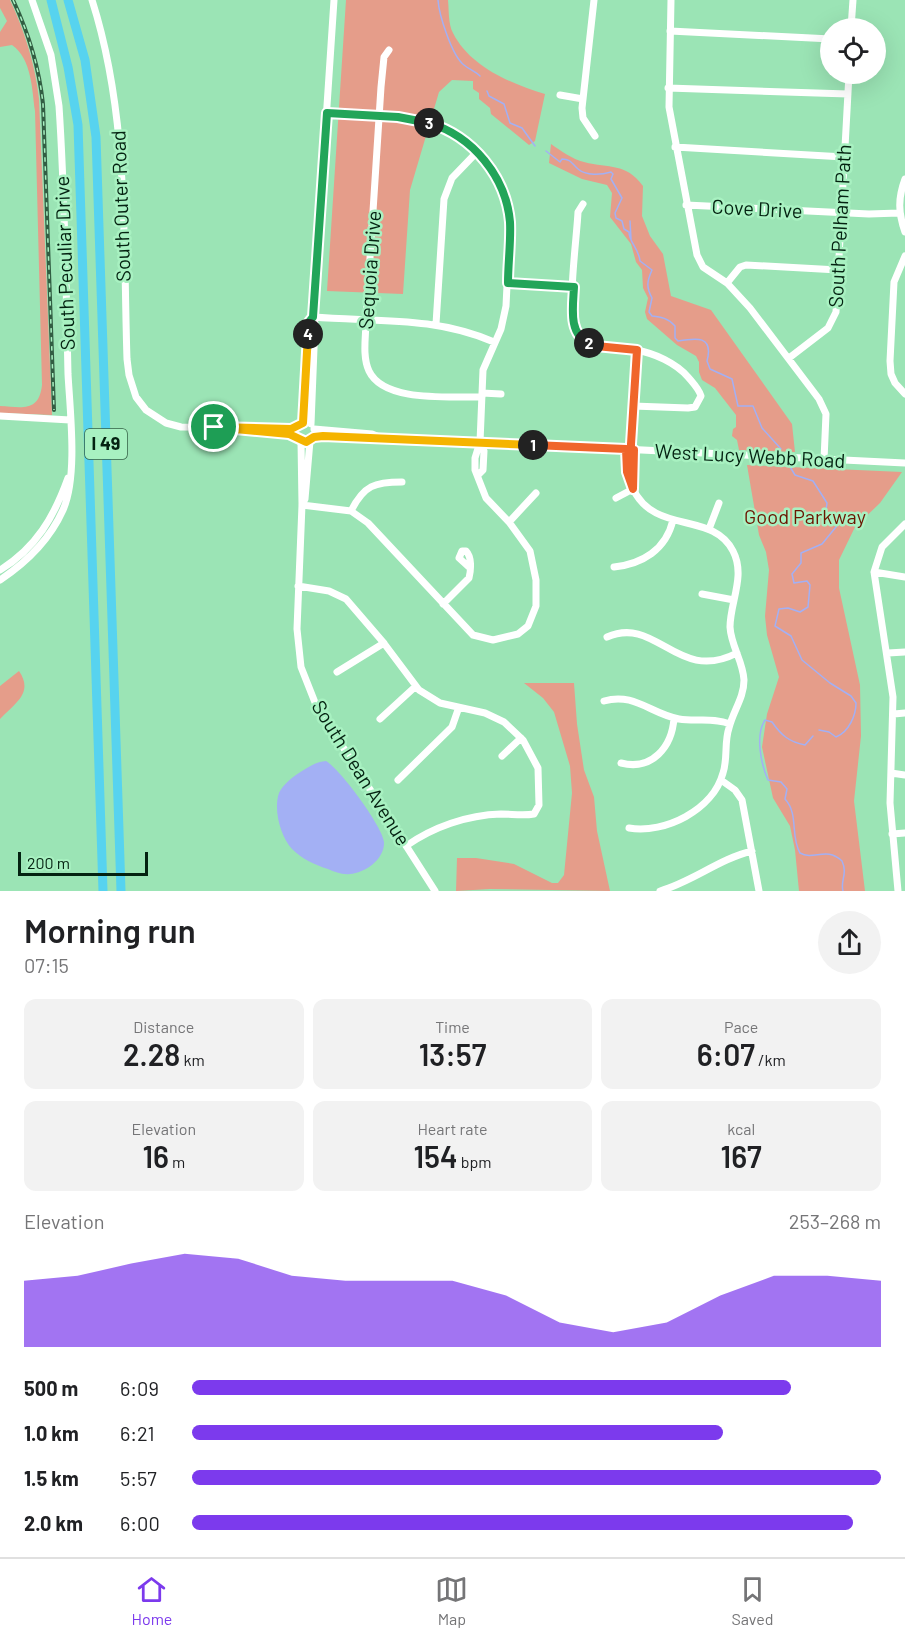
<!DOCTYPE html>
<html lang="en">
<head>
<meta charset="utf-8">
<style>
	:root { --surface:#fff; --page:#f2f2f2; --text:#202124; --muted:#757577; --line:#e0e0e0; --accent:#7c3aed }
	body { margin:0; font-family:Barlow,sans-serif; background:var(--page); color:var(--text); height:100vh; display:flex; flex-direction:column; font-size:22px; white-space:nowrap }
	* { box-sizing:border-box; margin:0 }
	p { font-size:20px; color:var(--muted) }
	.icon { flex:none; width:33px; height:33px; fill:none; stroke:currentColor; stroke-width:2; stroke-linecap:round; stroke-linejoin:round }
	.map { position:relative; height:891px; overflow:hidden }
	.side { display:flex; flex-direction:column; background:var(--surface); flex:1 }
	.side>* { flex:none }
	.controls { position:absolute; left:820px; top:18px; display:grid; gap:12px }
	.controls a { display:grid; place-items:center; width:66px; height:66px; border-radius:50%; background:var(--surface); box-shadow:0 6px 24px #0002; font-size:30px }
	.scale { position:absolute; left:18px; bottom:15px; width:130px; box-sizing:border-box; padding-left:6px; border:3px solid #042211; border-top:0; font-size:16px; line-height:21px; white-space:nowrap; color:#042211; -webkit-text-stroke:4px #a8f1c1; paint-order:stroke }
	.pin { position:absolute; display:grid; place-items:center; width:51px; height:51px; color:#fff; margin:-26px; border:3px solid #fff; border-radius:50%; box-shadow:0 2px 6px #0007 }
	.km { position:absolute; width:30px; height:30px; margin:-15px; border-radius:50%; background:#222; color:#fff; font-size:16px; line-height:30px; text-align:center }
	.round { display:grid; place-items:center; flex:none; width:63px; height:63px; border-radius:32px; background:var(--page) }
	.overview { display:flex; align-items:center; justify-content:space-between; height:102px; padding:0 24px }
	h1 { font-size:33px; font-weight:600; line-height:45px }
	.metrics { display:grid; grid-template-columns:repeat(3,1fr); gap:9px; height:102px; padding:6px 24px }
	.metrics div { display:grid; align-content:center; border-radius:12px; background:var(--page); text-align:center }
	.metrics b { font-size:30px; font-weight:600 }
	.metrics small { font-size:16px; font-weight:400 }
	.metrics p { font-size:16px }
	.chart { height:168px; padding:12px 24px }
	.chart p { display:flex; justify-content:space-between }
	.chart svg { width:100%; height:108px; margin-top:6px; fill:var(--accent); opacity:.7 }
	ul { padding:0 24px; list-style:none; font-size:20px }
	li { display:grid; grid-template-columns:96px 72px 1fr; align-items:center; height:45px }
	li i { height:15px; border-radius:8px; background:var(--accent) }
	.tabs { display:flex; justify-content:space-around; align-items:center; height:84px; border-top:2px solid var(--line); background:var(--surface); font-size:16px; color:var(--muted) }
	.tabs a { display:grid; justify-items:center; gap:3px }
	.tabs .on { color:var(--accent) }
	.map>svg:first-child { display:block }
	.green { fill:#e59d8a }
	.water { fill:#a3b0f4 }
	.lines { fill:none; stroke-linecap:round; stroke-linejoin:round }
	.stream { stroke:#a3b0f4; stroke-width:1.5 }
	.minor { stroke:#fff; stroke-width:7 }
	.highway { stroke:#57d3ef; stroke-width:9 }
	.rail-casing { stroke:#325e43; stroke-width:4 }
	.rail { stroke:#a8f1c1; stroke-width:1.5; stroke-dasharray:4.5; stroke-linecap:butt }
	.split-1-casing { stroke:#fff; stroke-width:12 }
	.split-2-casing { stroke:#fff; stroke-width:12 }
	.split-3-casing { stroke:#fff; stroke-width:12 }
	.split-4-casing { stroke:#fff; stroke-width:12 }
	.split-5-casing { stroke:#fff; stroke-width:12 }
	.split-1 { stroke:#f5b400; stroke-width:8 }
	.split-2 { stroke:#f0652b; stroke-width:8 }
	.split-3 { stroke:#22a559; stroke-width:8 }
	.split-4 { stroke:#22a559; stroke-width:8 }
	.split-5 { stroke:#f5b400; stroke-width:8 }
	.labels { text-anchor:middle; stroke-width:5; stroke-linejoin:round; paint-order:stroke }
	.shield { fill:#a8f1c1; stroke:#356046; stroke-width:1.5 }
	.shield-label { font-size:18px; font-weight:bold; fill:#042211 }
	.street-label { font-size:20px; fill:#042211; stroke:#a8f1c1 }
	.park-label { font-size:20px; fill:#6a1500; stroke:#a8f1c1 }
</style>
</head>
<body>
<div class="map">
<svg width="905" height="891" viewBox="0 0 905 891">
	<rect width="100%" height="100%" fill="#9be4b5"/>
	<path class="green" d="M0,0h10c15,32 25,64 29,99l13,316 -52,-2v-7c21,1 39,7 42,-21l-7,-274c-3,-21 -3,-52 -23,-66l-12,2v-15l7,-11 -7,-13z
		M346,0h102c1,10 0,24 5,33 17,34 59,51 92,61l-10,47 -6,4 -38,-31 -1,-6 -11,-9v-6l-6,-4v-8l-21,-1 -13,12 -29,98 -7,104 -76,-3z
		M551,144c10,7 21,15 33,18 26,7 41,0 59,24l-1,30 8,20 13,18 8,42 40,14 81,114 3,28 -56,-2 -2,-10 -5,-4 1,-7 3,-2v-12l-21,-27 -13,-8 -3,-8v-10l-3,-6 -19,-11 -30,-26 -2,-7 3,-14 -5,-10 -1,-18 -6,-8 -5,-18 -21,-27 2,-24 -5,-8 -25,-6 -33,-16z
		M747,465l155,7 -22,31 -25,24 -16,33v28l21,97 1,51 -7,65 11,90h-66l-4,-41 -5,-24 -17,-28 -11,-51 5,-33 12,-37 -12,-42 -2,-19 4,-46 -3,-18 -7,-17z
		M19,671c15,22 -4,32 -19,48v-33z
		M524,683h50l3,41 7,46 10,27 3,34 13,60 -120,-2 -34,2 1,-33h19l38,6 38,19h6l6,-8 8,-82 -2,-27 -16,-54 -11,-14z"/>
	<path class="water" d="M326,761c14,8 57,66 58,81 1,17 -19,31 -34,32 -8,1 -15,-2 -22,-5 -13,-4 -26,-10 -36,-20 -11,-12 -19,-39 -13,-56 4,-9 15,-17 23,-22 8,-5 14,-9 24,-10z"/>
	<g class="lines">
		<path class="stream" d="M438,0c1,15 14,56 26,65 6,5 11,6 16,11
			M487,91l2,5 15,8 6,19 12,5 13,18
			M546,151l14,11 2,-3c9,0 10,5 16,10 8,7 23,6 33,3l2,2 -2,5 11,19 -7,15 1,5 6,3 2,8 5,3c0,10 10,17 11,29l12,9c-5,11 -6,17 0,28l-3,14 3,4c9,1 16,2 23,10v12l3,3c18,-3 36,-6 29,20l3,8 22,10 6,27h15l9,22 19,21
			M630,221l1,18
			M789,465l6,10 18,6 14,22 -2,14 14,2 -3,8 -14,17 -21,9v10l-9,11 2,9 13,-2 3,4 -2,22 -8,5 -12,-4 -9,1 -4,17 16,10 11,24 28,23 21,13 5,7c0,12 -7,29 -20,34l-7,-5 -10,-2
			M813,736l-8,9c-16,-3 -24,-10 -33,-23l-7,-2c-10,15 -4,44 3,60l13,2 6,7 -2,10c14,15 5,37 15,54 14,8 26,-7 42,8 6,13 -2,20 1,30"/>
		<path class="minor" d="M92,0c37,116 31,239 35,359l2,16 7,22 10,13 20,13 15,4 116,1
			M594,0l-12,108 1,10 12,18
			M671,0l-2,107 28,148 6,12 24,16 23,25 69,91 7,15 -2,46
			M851,28l2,-28
			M670,31l161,8
			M389,50l-5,7 -3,30 -15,233c0,16 -4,36 3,51 15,32 82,25 113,26
			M668,88l180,6
			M560,95l23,4
			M675,147l169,10
			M905,179c-7,19 -7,33 0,53
			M583,204l-5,8c-1,25 -12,101 -2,120 10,21 41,15 60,18 18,3 40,13 52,27 5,6 11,12 13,19l-6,11 -7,1 -55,-2
			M686,205l183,9 30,-1
			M905,256l-11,26 -4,79 1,13 4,9 10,11
			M508,283l66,4
			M727,283l13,-16 6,-2 92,5
			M313,317c63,5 121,-1 181,25
			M436,324l8,-125 8,-21 25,-26
			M789,358l39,-30 8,-16 13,-238
			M482,393l19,1
			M0,416l70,4
			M303,423l6,-100 4,-6
			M311,424l4,-101 -2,-6 21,-317
			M314,429l58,5 7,3
			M279,433l18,3
			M314,437h65l526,26
			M301,441l1,64 -5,124 4,38 15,38 119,186
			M626,449c-1,14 1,28 7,40 22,46 80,22 100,62 13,25 -3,51 -3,76 1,19 13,34 14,53 0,18 -11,31 -15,48 -5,14 -1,30 -6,45 -10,37 -58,61 -94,55
			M631,450l6,-100
			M479,474l4,-4 1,-19 -4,-9
			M633,487l2,-37
			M616,498l17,-9
			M302,505l49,6 17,12 105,112 20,5 25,-6 10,-8 8,-20v-26l-6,-29 -21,-29 -23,-24 -11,-28v-12l5,-16 3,-72 18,-41 5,-23 4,-82 -2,-12 -13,-38 -18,-22 -18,-15 -26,-13 -18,-5 -88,-6
			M302,505l3,-6 5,-58
			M351,511c13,-26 24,-29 51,-29
			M509,522l27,-29
			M709,529l10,-26
			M614,567c28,-3 52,-17 59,-47
			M0,570c36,-22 54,-53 68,-92
			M874,572l31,5
			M0,580c27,-18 50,-41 63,-70 15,-33 7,-99 5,-136 -2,-89 -3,-179 -9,-268l-8,-51 -19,-55
			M298,586l31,5 17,8 37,43 36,48 21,13 45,10 19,9 19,18 15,28 1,37 -5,9c-11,2 -22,0 -33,0 -34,1 -68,13 -95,32
			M702,594l32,6
			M443,604l26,-26c2,-8 3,-21 -3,-27h-4l-3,7 11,10
			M607,637c50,-22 70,47 130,16
			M888,653l17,-1
			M337,672l47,-29
			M604,701c30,-9 47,13 75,18 17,3 34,-2 51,5
			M894,714l11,-1
			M380,719l36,-33
			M502,756l19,-18
			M621,763c31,8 51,-16 53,-45
			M891,773l14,2
			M398,780l54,-53 7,-20
			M721,780l14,10 7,10 17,91
			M892,834l13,-1
			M660,891c32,-9 59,-32 92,-40
			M898,891l-8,-88 3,-106 -19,-125 8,-25 23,-23"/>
		<path class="highway" d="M51,0l17,67 10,58 25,766
			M68,0l17,60 11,77 25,754"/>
		<defs>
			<path id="rail" d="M13,0c16,34 26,67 30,104l11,306"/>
		</defs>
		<use href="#rail" class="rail-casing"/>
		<use href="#rail" class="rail"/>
	</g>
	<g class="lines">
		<defs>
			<path id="split-1" d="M214,427l75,7 17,8 8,-5 9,-1 210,9"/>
			<path id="split-2" d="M533,445l93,4 1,23 6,17 1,-39h-3v-6l6,-94 -41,-4 -7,-3"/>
			<path id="split-3" d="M429,123c44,13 77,54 81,99 1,20 -2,41 -2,61l66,4c-1,20 -6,47 15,56"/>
			<path id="split-4" d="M308,334l1,-12 4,-5 14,-204 71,4 31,6"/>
			<path id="split-5" d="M214,427l77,2 12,-6 5,-89"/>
		</defs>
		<use href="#split-1" class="split-1-casing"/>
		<use href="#split-2" class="split-2-casing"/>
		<use href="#split-3" class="split-3-casing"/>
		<use href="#split-4" class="split-4-casing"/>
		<use href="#split-5" class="split-5-casing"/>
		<use href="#split-1" class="split-1"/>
		<use href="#split-2" class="split-2"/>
		<use href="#split-3" class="split-3"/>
		<use href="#split-4" class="split-4"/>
		<use href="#split-5" class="split-5"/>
	</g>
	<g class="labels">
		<rect class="shield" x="85" y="429" width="42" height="30" rx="4.5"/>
		<g class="shield-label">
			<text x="106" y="450">I 49</text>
		</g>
		<g class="street-label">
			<text transform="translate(121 206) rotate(-92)" y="7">South Outer Road</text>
			<text transform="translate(757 209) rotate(3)" y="7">Cove Drive</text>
			<text transform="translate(840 226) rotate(-87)" y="7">South Pelham Path</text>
			<text transform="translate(65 263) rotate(-92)" y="7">South Peculiar Drive</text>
			<text transform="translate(370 270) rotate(-86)" y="7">Sequoia Drive</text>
			<text transform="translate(750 456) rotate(3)" y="7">West Lucy Webb Road</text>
			<text transform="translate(361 773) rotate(58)" y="7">South Dean Avenue</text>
		</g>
		<g class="park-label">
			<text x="805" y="524">Good Parkway</text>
		</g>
	</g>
</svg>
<div class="controls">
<a><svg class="icon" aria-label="locate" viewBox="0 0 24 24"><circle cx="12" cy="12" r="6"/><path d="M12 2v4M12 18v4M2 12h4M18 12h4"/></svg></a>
</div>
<div class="scale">200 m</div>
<div class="pin" style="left:214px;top:427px;background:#1e9e55"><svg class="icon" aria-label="arrive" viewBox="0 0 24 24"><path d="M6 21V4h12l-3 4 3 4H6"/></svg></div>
<b class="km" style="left:533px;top:445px">1</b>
<b class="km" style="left:589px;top:343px">2</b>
<b class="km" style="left:429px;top:123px">3</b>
<b class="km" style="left:308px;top:334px">4</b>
</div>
<section class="side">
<div class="overview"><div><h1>Morning run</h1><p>07:15</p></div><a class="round"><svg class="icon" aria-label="share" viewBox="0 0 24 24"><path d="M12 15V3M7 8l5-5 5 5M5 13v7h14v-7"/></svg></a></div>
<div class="metrics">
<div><p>Distance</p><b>2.28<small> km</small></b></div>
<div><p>Time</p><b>13:57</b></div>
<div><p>Pace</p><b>6:07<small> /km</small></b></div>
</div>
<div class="metrics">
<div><p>Elevation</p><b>16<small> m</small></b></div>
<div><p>Heart rate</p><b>154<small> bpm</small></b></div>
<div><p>kcal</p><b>167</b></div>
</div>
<div class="chart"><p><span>Elevation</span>253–268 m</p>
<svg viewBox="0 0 160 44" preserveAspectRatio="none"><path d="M0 44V17L10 15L20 10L30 6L40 8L50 15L60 17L70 17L80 17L90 23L100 34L110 38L120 34L130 23L140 15L150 15L160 17V44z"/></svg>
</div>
<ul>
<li><b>500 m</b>6:09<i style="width:87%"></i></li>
<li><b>1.0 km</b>6:21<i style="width:77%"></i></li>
<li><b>1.5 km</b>5:57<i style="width:100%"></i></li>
<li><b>2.0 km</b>6:00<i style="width:96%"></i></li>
</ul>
</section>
<nav class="tabs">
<a class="on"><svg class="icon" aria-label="home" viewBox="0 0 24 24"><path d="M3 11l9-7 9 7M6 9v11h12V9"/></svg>Home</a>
<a><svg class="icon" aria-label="map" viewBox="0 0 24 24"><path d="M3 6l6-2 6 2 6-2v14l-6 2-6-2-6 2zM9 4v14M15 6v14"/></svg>Map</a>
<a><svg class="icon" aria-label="saved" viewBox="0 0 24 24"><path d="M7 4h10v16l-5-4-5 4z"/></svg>Saved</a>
</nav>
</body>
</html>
